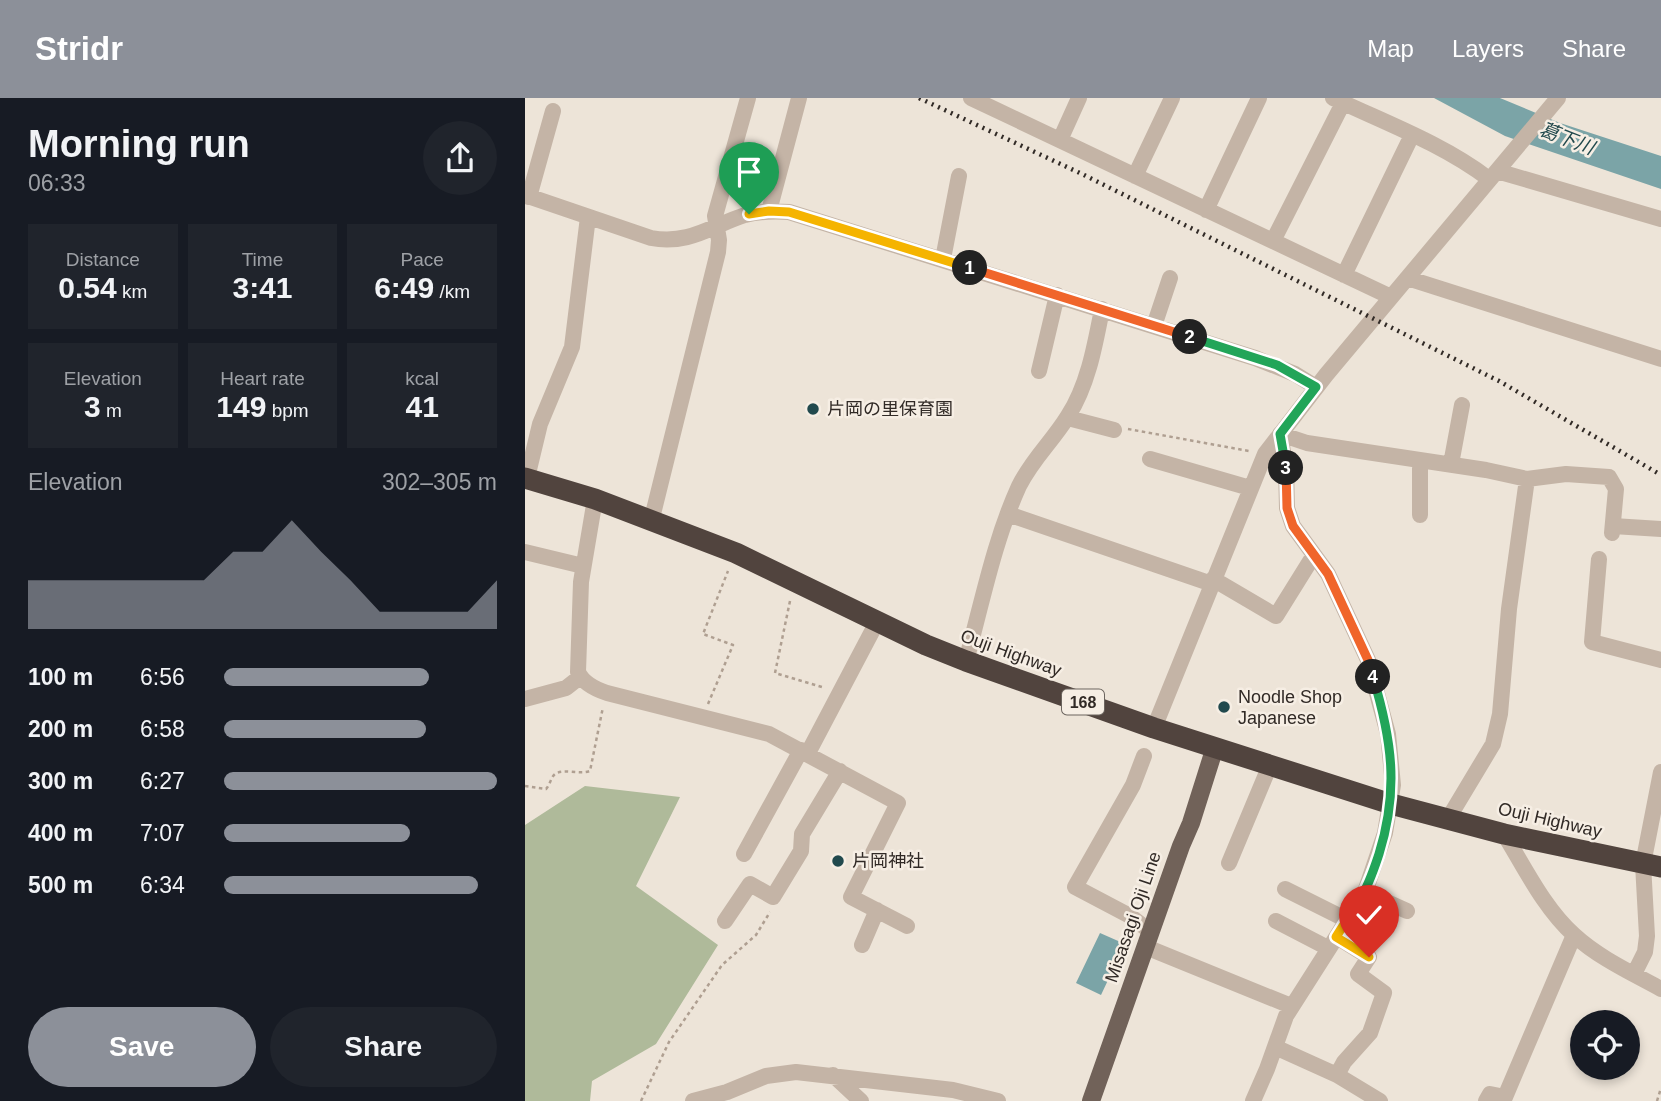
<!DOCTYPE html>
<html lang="en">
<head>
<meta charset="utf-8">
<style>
	:root { --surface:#171b24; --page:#20242c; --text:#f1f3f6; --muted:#9ea1a6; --accent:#8c9099 }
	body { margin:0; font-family:Arial,"Noto Sans JP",sans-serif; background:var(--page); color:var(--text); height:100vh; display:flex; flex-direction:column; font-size:26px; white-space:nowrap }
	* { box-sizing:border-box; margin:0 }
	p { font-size:23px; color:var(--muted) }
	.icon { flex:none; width:38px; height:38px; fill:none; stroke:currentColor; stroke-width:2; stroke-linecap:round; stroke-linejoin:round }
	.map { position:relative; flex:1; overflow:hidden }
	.side { display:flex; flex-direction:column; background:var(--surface); width:525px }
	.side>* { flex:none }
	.fabs { position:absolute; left:1045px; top:912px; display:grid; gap:14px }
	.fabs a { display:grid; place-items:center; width:70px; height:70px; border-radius:50%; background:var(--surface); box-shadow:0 4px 10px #0003; font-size:35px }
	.pin { position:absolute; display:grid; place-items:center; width:60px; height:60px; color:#fff; margin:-72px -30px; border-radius:50% 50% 50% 0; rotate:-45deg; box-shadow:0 0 7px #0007 }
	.pin .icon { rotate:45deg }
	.km { position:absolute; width:35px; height:35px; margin:-18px; border-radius:50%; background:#222; color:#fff; font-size:19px; line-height:35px; text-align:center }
	.round { display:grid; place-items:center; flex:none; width:74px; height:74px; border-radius:37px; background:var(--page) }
	.summary { display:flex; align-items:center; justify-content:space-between; height:119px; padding:0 28px }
	h1 { font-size:38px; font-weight:700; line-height:52px }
	.metrics { display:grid; grid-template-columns:repeat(3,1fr); gap:10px; height:119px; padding:7px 28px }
	.metrics div { display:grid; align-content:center; border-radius:0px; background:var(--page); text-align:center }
	.metrics b { font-size:30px; font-weight:700 }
	.metrics small { font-size:19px; font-weight:400 }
	.metrics p { font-size:19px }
	.chart { height:196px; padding:14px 28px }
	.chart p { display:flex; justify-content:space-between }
	.chart svg { width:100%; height:126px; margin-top:7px; fill:var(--accent); opacity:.7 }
	.primary-button { display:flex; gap:14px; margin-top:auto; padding:14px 28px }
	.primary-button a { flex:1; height:80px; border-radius:42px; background:var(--accent); color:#fff; font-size:28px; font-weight:700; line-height:80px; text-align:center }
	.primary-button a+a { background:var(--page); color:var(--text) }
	ul { padding:0 28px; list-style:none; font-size:23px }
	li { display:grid; grid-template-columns:112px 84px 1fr; align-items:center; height:52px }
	li i { height:18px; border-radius:9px; background:var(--accent) }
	header { display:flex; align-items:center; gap:42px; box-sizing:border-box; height:98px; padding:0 35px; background:var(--accent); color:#fff }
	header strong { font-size:33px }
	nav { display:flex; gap:38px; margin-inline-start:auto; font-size:24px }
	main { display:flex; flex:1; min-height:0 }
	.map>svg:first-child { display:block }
	.green { fill:#afba9a }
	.water { fill:#7ba4a7 }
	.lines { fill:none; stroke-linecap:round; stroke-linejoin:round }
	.path { stroke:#af9f91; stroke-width:2.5; stroke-dasharray:3.5 3.5; stroke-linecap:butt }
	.minor { stroke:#c4b4a6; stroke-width:16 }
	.major { stroke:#716259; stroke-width:18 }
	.highway { stroke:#51443e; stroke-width:21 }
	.rail { stroke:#312a26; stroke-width:4.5; stroke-dasharray:2 5; stroke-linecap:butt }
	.split-1-casing { stroke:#fff; stroke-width:14 }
	.split-2-casing { stroke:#fff; stroke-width:14 }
	.split-3-casing { stroke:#fff; stroke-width:14 }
	.split-4-casing { stroke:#fff; stroke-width:14 }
	.split-5-casing { stroke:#fff; stroke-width:14 }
	.split-6-casing { stroke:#fff; stroke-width:14 }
	.split-1 { stroke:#f5b400; stroke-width:9 }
	.split-2 { stroke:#f0652b; stroke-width:9 }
	.split-3 { stroke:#22a559; stroke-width:9 }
	.split-4 { stroke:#f0652b; stroke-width:9 }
	.split-5 { stroke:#22a559; stroke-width:9 }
	.split-6 { stroke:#f5b400; stroke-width:9 }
	.poi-dot { fill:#21494d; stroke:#f6eee4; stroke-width:2.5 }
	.labels { text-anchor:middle; stroke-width:5; stroke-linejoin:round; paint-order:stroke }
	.shield { fill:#f6eee4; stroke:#6c655f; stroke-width:2 }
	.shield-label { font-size:16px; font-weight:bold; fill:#312a26 }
	.poi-label { font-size:18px; fill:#312a26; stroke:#f6eee4; text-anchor:start }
	.street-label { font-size:18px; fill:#312a26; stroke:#f6eee4 }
	.water-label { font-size:19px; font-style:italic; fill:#21494d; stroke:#f6eee4 }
</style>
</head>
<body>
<header>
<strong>Stridr</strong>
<nav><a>Map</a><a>Layers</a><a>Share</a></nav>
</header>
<main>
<section class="side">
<div class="summary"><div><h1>Morning run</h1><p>06:33</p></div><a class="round"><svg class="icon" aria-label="share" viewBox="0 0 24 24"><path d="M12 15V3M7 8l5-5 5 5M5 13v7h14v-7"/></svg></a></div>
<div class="metrics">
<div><p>Distance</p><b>0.54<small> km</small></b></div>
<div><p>Time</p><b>3:41</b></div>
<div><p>Pace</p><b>6:49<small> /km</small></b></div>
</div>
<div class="metrics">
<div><p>Elevation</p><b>3<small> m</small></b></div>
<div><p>Heart rate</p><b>149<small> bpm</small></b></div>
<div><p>kcal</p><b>41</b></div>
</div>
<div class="chart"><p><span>Elevation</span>302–305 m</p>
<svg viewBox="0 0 160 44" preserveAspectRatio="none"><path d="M0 44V27L10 27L20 27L30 27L40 27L50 27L60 27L70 17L80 17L90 6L100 17L110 27L120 38L130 38L140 38L150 38L160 27V44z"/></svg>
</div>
<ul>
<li><b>100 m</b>6:56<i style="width:75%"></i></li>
<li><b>200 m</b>6:58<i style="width:74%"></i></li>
<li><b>300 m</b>6:27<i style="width:100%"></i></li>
<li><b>400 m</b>7:07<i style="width:68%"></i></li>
<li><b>500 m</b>6:34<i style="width:93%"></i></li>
</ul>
<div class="primary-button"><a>Save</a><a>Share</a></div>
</section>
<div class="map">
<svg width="1136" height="1003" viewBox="0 0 1136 1003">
	<rect width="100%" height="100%" fill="#ede4d8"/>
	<path class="green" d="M60,688l95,11 -44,89 82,59 -62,99 -64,37 -2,20h-65v-276z"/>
	<path class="water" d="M909,0h66l60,25 101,33v33l-156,-53z
		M575,835l25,11 -24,51 -25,-12z"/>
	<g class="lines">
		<path class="path" d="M603,331l121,22
			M265,503l-15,72 50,15
			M183,606l25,-59 -30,-11 25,-63
			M0,688l21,3c4,-4 5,-12 9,-15 9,-6 24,1 35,-3l13,-64
			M116,1003l28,-59 53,-77 34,-30 14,-23
			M1132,1003l4,-13"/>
		<path class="minor" d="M446,0l420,199
			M808,0c53,25 110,46 156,81
			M535,42l19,-42
			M972,73l164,48
			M610,78l37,-78
			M0,97l126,43c38,7 60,-12 94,-23 15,-4 29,-4 44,-3l466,146 40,16 21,13
			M4,99l24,-86
			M681,112l53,-112
			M244,113l30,-113
			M748,143l70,-138
			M418,161l16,-83
			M819,177l68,-140
			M882,180l254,81
			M629,228l16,-48
			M514,273l18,-76
			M543,320l46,12
			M625,361l100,29
			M926,366l11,-59
			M2,380l13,-54 32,-77 16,-130
			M70,401l-14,83 -3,90c5,11 17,17 29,21l162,41 129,69 -47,94 56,29
			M483,416l204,70
			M895,417v-55
			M126,424l67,-270 1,-12 -4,-24 33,-118
			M1088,428l48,3
			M0,454l58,14
			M1074,461l-7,83 69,18
			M688,481l63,37 38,-61
			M441,563c16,-58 28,-120 53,-175 14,-28 33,-44 49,-70 20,-31 27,-71 34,-107
			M0,601l41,-11 14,-11
			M629,630l111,-274 61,-79 232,-277
			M283,655l69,-131
			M619,658l-11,29 -58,102 55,29 21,16
			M923,721l45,-75 7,-30 9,-105 18,-130
			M979,736c21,34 40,74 70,101 25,23 58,38 87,54
			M219,756l57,-104
			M704,765l41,-98
			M760,791l62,31
			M840,794l42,19
			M200,823l25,-37 23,13 28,-46 1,-17 38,-63
			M751,823l52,27
			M812,839l32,20 -11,17 26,19 -14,40 -26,29 -7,13
			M337,847l15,-35
			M621,849l145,59
			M1109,876l11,-22 2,-16 -4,-72 18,-92
			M750,949l62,28 43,26
			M308,977l28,26
			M168,1003l34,-9 39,-16 30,-4 157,18 45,11
			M728,1003l14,-32 19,-53 79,-124 20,-59 8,-48 -5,-51 -20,-74 -40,-86 -35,-48 -6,-18 -1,-39 -6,-35 27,9 179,27 41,9 39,-5 43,3 7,12 -4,44
			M961,1003l4,-7 15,3 69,-162"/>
		<path class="major" d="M566,1003l90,-255 10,-23 24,-76"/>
		<path class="highway" d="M0,380l70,21 141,54 190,92 40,16 188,67 237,76 113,30 157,33"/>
		<path class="rail" d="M394,0l163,76 417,207 162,94"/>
	</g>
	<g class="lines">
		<defs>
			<path id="split-1" d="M224,116l20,-3 20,1 181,56"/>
			<path id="split-2" d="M445,170l220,69"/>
			<path id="split-3" d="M665,239l87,28 39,22 -36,47 6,34"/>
			<path id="split-4" d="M761,370l1,40 6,18 35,48 40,86 5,17"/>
			<path id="split-5" d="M835,801c9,-14 14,-30 19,-45 20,-64 13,-114 -6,-177"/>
			<path id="split-6" d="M835,801l-24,38 33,20"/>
		</defs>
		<use href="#split-1" class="split-1-casing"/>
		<use href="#split-2" class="split-2-casing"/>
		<use href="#split-3" class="split-3-casing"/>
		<use href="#split-4" class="split-4-casing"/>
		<use href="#split-5" class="split-5-casing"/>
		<use href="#split-6" class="split-6-casing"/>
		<use href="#split-1" class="split-1"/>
		<use href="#split-2" class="split-2"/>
		<use href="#split-3" class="split-3"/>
		<use href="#split-4" class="split-4"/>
		<use href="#split-5" class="split-5"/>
		<use href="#split-6" class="split-6"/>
	</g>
	<g class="poi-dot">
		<circle cx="288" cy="311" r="7"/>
		<circle cx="699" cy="609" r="7"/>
		<circle cx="313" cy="763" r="7"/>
	</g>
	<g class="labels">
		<rect class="shield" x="537" y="591.5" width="42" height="25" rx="5"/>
		<g class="shield-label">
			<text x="558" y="610">168</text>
		</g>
		<g class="poi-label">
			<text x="302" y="317">片岡の里保育園</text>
			<text x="713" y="605">Noodle Shop<tspan x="713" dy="21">Japanese</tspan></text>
			<text x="327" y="769">片岡神社</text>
		</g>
		<g class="street-label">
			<text transform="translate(486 555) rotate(20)" y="6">Ouji Highway</text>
			<text transform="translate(1025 722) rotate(13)" y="6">Ouji Highway</text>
			<text transform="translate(608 819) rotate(-71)" y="6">Misasagi Oji Line</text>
		</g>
		<g class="water-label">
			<text transform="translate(1042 40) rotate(21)" y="7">葛下川</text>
		</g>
	</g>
</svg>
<div class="fabs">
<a><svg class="icon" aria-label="locate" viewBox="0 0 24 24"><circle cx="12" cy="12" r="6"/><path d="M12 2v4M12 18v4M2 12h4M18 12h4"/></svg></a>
</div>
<div class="pin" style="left:224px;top:116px;background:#1e9e55"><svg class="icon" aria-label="arrive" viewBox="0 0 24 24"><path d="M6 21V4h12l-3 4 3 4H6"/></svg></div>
<div class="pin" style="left:844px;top:859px;background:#d93025"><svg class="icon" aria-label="check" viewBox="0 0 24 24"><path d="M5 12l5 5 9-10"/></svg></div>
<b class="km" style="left:445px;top:170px">1</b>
<b class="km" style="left:665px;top:239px">2</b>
<b class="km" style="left:761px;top:370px">3</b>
<b class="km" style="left:848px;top:579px">4</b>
</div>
</main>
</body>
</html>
